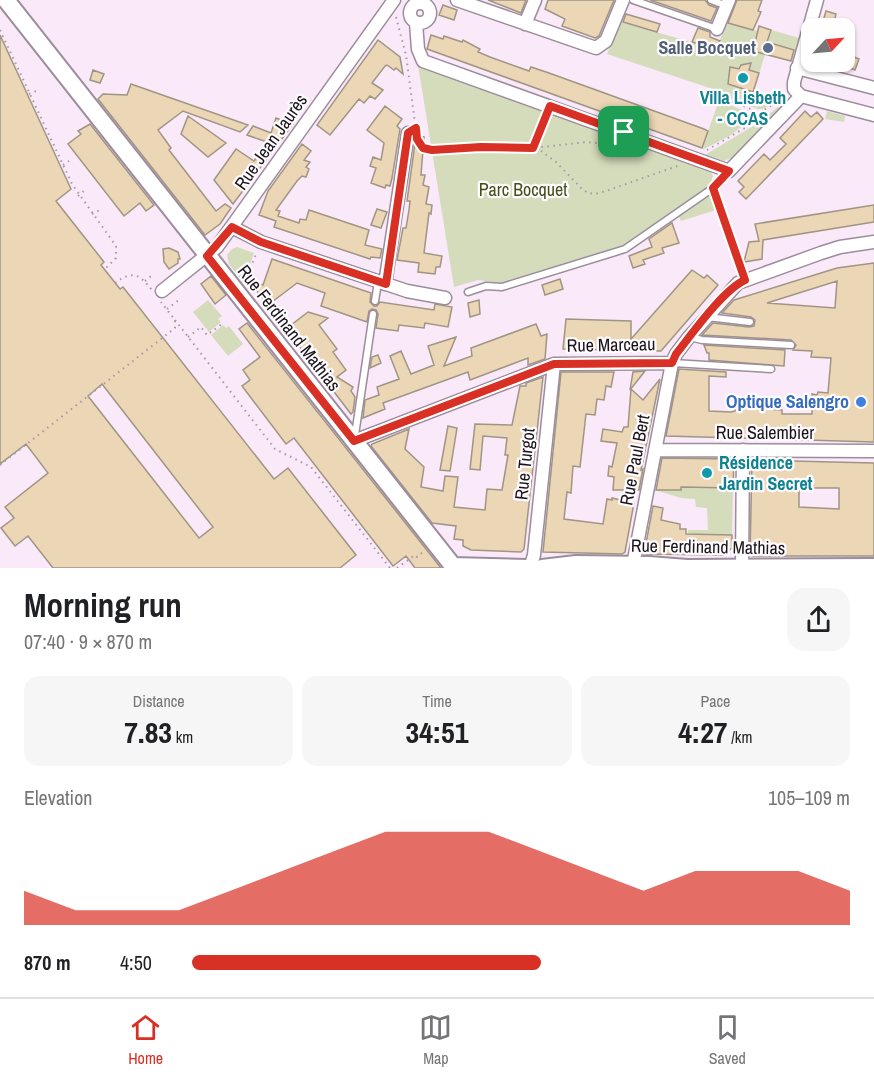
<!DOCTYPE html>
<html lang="en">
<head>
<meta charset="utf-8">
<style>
	:root { --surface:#fff; --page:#f6f6f6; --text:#202124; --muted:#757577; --line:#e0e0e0; --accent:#d93025 }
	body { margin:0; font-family:"Archivo Narrow",sans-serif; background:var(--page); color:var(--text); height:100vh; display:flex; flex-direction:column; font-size:22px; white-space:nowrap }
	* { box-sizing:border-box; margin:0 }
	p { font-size:20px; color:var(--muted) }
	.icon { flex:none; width:33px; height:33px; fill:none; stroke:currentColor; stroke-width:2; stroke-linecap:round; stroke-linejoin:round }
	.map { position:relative; height:568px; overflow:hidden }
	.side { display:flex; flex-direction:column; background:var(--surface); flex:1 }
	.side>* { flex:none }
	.needle { width:39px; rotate:64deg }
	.controls { position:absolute; left:801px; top:18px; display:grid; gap:12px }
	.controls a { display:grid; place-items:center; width:54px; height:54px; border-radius:12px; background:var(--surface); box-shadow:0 2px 4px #0004; font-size:30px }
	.pin { position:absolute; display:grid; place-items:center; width:51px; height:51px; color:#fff; margin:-26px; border-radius:12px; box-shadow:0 3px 9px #0006 }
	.round { display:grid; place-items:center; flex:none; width:63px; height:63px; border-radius:18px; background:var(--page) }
	.summary { display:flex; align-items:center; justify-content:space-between; height:102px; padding:0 24px }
	h1 { font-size:33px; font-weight:700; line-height:45px }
	.figures { display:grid; grid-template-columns:repeat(3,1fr); gap:9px; height:102px; padding:6px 24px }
	.figures div { display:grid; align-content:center; border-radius:15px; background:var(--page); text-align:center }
	.figures b { font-size:30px; font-weight:700 }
	.figures small { font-size:16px; font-weight:400 }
	.figures p { font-size:16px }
	.chart { height:168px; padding:12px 24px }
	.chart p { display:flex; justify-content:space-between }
	.chart svg { width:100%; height:108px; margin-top:6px; fill:var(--accent); opacity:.7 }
	ul { padding:0 24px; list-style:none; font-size:20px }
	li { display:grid; grid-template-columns:96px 72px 1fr; align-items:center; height:45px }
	li i { height:15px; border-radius:8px; background:var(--accent) }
	.menu { display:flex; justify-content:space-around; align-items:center; height:84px; border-top:2px solid var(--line); background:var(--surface); font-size:16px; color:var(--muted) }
	.menu a { display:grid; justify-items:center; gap:3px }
	.menu .on { color:var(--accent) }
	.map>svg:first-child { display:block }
	.green { fill:#d5dcbb }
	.building { fill:#ebd6b5; stroke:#a09584; stroke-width:1.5; fill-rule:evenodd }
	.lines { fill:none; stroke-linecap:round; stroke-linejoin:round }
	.lane-casing { stroke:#9c8d9d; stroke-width:9 }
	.street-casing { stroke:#9c8d9d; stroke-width:15 }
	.secondary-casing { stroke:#9c8d9d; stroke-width:20 }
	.path { stroke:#a699a6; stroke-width:2; stroke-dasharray:1.5 4.5; stroke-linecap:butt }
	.lane { stroke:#fff; stroke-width:6 }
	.street { stroke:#fff; stroke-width:12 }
	.secondary { stroke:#fff; stroke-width:16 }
	.route-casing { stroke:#fff; stroke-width:12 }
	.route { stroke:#d93025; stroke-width:8 }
	.service-dot { fill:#5c6f8a; stroke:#fefbfe; stroke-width:2 }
	.culture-dot { fill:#0f9aa8; stroke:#fefbfe; stroke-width:2 }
	.shop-dot { fill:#3f7fe0; stroke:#fefbfe; stroke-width:2 }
	.labels { text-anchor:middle; stroke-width:4.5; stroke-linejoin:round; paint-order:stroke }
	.service-label { font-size:18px; font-weight:bold; fill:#4e5e75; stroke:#fefbfe; text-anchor:end }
	.culture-label { font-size:18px; font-weight:bold; fill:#0d838f; stroke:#fefbfe }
	.street-label { font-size:18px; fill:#1a141a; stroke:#fefbfe }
	.park-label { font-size:18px; fill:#444d14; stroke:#fefbfe }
	.shop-label { font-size:18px; font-weight:bold; fill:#366cbe; stroke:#fefbfe; text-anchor:end }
</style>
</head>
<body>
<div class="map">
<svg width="874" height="568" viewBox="0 0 874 568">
	<rect width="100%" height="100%" fill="#f9e9f9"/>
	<path class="green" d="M620,22l96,27 11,-26 43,11 1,-4 32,9 -3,13 -44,-13 -3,11 12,4 -6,20 -10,-3 1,-5 -6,-2 -3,1v5l-11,-3 -2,17 26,8 -2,8 19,5 -8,4h-5l-28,-11 -1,-4 -7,-2 3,11 22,9 4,7 -20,16 -27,14 -2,-1 20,-56 -115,-38z
		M418,65l290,102 5,9 -4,10 -86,59 -120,39 -25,-4 -24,7z
		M778,107h3l-3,4 -42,45 -12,5 -19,-6 48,-29z
		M827,111l18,5 -1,6 -19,-3z
		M713,193l6,16 -38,12 -2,-4z
		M237,247l17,6 -6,17 -8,8 -11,-14 -2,-9 5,-6z
		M208,300l14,16 -4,3 3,3 -12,10 -16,-20z
		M223,325l3,3 3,-2 14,18 -15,12 -17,-21z
		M681,487l52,1 -1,47 -44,-1v-4h20l-1,-22 -11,-1 -1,-8 -14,-1 -26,-8h25z"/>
	<path class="building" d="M488,0h38l-5,13z
		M548,0h66l-15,36 -4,2 -33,-12 3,-7 -20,-10z
		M650,0h55l4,5 8,3 -6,13z
		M737,0h25l-4,11 3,1 -8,18 -25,-7z
		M443,5l14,5 -3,10 -15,-5z
		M826,11l10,3 -1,4 2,1 -3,9h-13z
		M626,14l34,10 -3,8 -34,-10z
		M759,26l12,4 -4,12 27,8 -3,11 -38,-10z
		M698,28l12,4v5l10,4 -4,8 -24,-7z
		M0,35l71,154 -15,12 48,61 -3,3 19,24 3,-2 151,192 14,-11 68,87 -16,13h-287l-25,-32 -13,10 -14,-18 13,-10 -9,-11 43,-34 -22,-29 -26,20zM102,384l111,143 -14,11 -111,-142z
		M431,35l12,4 1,-3 18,6 1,-2 17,9 -2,3 12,5 39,14 2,-4 18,6 155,56 4,2 -6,17 -275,-99z
		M378,40l22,17 3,17 -7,-6 -2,2 -7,-5 -2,1 -13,17 11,7 -8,9 -5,-3 -6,7 -5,-4 -29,36 -13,-10z
		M844,53l15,6 -4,11 -11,-4z
		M751,63l-2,7 10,3 -6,19 -25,-8 2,-17 9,2 2,-4z
		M93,70l11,4 -4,9 -10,-3z
		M131,84l117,41 -8,7 -57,-21 -25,19 13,18 -2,2 47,61 9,-7 6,4 -11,16 -15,11 -107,-136 5,-5 24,1z
		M385,106l17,13 -5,7 3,3 -8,49 -2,8 -4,-1 -1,3 -14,-5 5,-15 -6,-2 3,-9 8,3 3,-17 -17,-13z
		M805,111l6,6 6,-5 6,7 -77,80 -7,-7 5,-5 -6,-6 26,-27 6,6 16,-16 -6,-6z
		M188,116l38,27 -18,14 -27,-23z
		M276,118l17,6 -60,80 -19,-24 22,-31 18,12 13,-19 -20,-7 6,-9 18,7z
		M90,124l64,81 -8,6 -6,-8 -16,13 -56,-72 13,-10 -3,-3z
		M416,136l8,1 -3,38h4l-2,10 6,2 -3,17 6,1 -1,9 -2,-1 -5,40 18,3 -2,11h-4l-1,7 -17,-2 1,-9 -22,-3 6,-32h3l3,-18 1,-9h-3z
		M302,144l9,7 -7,9 6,2 -4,5 3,2 -3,8 -4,-1 -5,5 -21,29 4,1 -2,5 21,7 1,-4 6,1 3,-10 60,20 -4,15 17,4 -2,9 -9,-1 -1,2 -96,-32 2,-6 -17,-6 9,-24z
		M874,205v17l-111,18 -1,19 -18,3 5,-20 10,-1 -4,-17z
		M377,209l10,3 -6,16 -10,-3z
		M672,223l7,20 -17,5 2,5 -21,7 2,4 -12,4 -4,-12 23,-9 -3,-8z
		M169,248l9,4 2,7h-2v4l-9,6 -5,-7 -1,-13z
		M272,259l99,34 -1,9 4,4h3l3,-4 54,8 1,-6 17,3 -4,20 -23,-4 -1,5 -25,-3 -1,6 -22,-3 2,-14 -2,-4 -4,-1 -3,2 -2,11 -46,-16 4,-13 -28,-10 -29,22 -20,-25 15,5z
		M874,263v179l-208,-6 13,-67 47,3v5l-17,-1v35l22,1 4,-1v-4l47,3v4h30v-20l5,1 1,-3 10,1 3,-35 -20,-1 1,-6 -19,-1 3,-5 -5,-5 -89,-5 11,-12 36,4 5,-1 1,-6 -4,-3 -29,-4 12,-13 103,-32zM837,281l-2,27 -68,-5z
		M692,270l12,8 3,-3 11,10 -57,66 -98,-2 3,-30 65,2v18z
		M211,276l15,19 -11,9 -14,-20z
		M560,279l3,10 -18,6 -3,-10z
		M479,300l1,14 -10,3 -2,-14z
		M308,312l20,6 -9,7 18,24 -4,3 13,18 -9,7 16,10 -2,4 4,6 -2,15 -2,2 -65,-85z
		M247,323l194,245h-26l-9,-12 -13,10 -99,-128 -8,6 -44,-58 8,-6 -7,-10 17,-13 -21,-28z
		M536,324l5,12 6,-2 -2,25 -17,6v-7l-58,22 -2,-8 -85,31 2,6 -22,9 2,-18 14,-5 -2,-8 22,-8 -9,-23 11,-5 10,23 23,-9 -6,-19 28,-9 -12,29 28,-10 -1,-8z
		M704,345l81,5 -1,16 -75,-6v-7h-2z
		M378,355l3,8 -11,5 2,-11z
		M645,371l-15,19 3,-18z
		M561,372h53l-3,15 -5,-1 -2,14 -7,-1 -2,16 -9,-1 -6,53 -7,-1 -2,27 -4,-1 -3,27 39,5 4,-25 5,1v-2l22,5 -9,49 -3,2 -79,-2z
		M543,377l-19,172 -3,3 -50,-2 -8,-4v-6l-9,-1 2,-13 -24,-3 -61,-77 1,-2 37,-15 -4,20 19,18 -3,20 22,4 2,-15 13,1 -4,30 31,3 2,-21 15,1 6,-35h-3l2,-17 -24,-2 -3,34 -10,-1 5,-45 37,1 8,-39h6v-3z
		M660,379l-19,91 2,-1 -4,21h-26l1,-13 -6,-1 1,-10 3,1 5,-24 -16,-2 2,-12 19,3 2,-5h4l3,-38 12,11z
		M448,426l9,2 -7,43 -10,-1z
		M662,458l72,1 -1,29 -52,-1v3h-25z
		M752,460l122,3v93h-122l-2,-2zM799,488h40v21l-40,-2z
		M653,506l10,2 -2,12 19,4v5h6v5l46,1v13l-9,7 -79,-1z"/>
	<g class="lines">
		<defs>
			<path id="lane" d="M633,0l84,29
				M711,0l16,6
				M468,292l18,-6 16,1 123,-38 88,-61 16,-17
				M375,301l3,-19
				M707,317l43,5
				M690,337l12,3 89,5
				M673,363l98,6
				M355,435l18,-121"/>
			<path id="street" d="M457,0l139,48 10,-7 17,-41
				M817,0l-23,82v7l7,7 73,19
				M410 13a10 10 0 1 1 20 0a10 10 0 1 1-20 0Z
				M416,23l2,26 5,12 306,110 72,-75
				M525,24l10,-24
				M717,29l12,-29
				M797,68l77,20
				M232,227l29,15 146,49 38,7
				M385,284l23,-151
				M162,291l55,-44 177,-247
				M354,441l200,-77 118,-1 4,-9 13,-17 49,-54 83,-30 19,-6 34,-5
				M655,450l219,1
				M633,565l39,-202
				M530,568l4,-13 20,-191
				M742,568l1,-118"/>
			<path id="secondary" d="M6,0l447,566 73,2
				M542,568l34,-4 73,1 38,3 187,-1"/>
		</defs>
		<use href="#lane" class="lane-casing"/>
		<use href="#street" class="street-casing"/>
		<use href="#secondary" class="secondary-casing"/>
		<path class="path" d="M418,0l1,3
			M396,17l10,38 9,68
			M0,30l72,154 44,62v12l-11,11
			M726,93l1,6 26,11 3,5
			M29,94l7,-3
			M546,117l-13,31 8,3 15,11 26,27 6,4 7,1 14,-4 71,-25
			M419,142l4,6 9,2 49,-3 52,1 54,-6 35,4
			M707,150l45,-26 4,-9 16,-10
			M63,165l6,-4
			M78,196l7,-6
			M716,196l26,74
			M92,214l8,-4
			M243,277l6,-5 7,-18
			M145,281l6,-5
			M115,283c18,-13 24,-9 37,7
			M167,309l12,-9
			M175,320l100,129 36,18 79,101
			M188,337l13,-10 6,8 15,-11
			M0,465l175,-137v-8l-14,-18
			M397,568l18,-13 2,2 6,-5"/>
		<use href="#lane" class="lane"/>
		<use href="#street" class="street"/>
		<use href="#secondary" class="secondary"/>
	</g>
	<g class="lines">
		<defs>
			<path id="route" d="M550,106l179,65 -16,17 32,92c-22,10 -53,54 -69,74l-4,9 -118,1 -200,77 -147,-185 25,-29 29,15 125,42 22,-151 8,-5 1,11 6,9 9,2 49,-3 52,1z"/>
		</defs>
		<use href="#route" class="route-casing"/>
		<use href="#route" class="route"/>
	</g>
	<circle class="service-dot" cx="768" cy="48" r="6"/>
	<g class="culture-dot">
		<circle cx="743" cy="78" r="6"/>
		<circle cx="707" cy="473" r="6"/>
	</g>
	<circle class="shop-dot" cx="861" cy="402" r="6"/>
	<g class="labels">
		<g class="service-label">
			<text x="756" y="54">Salle Bocquet</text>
		</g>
		<g class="culture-label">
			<text x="743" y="104">Villa Lisbeth<tspan x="743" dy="21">- CCAS</tspan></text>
			<text x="719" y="469" text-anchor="start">Résidence<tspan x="719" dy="21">Jardin Secret</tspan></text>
		</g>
		<g class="street-label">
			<text transform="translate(271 142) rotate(-55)" y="6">Rue Jean Jaurès</text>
			<text transform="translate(289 328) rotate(52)" y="6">Rue Ferdinand Mathias</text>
			<text transform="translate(611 345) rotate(-1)" y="6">Rue Marceau</text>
			<text x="765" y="439">Rue Salembier</text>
			<text transform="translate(635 460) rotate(-79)" y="6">Rue Paul Bert</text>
			<text transform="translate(525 464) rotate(-84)" y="6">Rue Turgot</text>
			<text transform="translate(708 547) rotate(1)" y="6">Rue Ferdinand Mathias</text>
		</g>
		<g class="park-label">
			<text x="523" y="196">Parc Bocquet</text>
		</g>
		<g class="shop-label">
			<text x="849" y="408">Optique Salengro</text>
		</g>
	</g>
</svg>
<div class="controls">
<a><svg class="needle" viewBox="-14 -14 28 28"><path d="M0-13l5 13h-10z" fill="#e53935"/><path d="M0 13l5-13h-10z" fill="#757577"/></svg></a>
</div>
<div class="pin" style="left:624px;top:132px;background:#1e9e55"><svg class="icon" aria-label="arrive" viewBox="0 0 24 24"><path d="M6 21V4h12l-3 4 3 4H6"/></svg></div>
</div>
<section class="side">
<div class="summary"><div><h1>Morning run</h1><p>07:40 · 9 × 870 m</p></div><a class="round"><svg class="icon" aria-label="share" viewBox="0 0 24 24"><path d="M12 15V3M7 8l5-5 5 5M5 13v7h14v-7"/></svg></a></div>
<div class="figures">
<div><p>Distance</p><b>7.83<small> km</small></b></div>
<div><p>Time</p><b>34:51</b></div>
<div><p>Pace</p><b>4:27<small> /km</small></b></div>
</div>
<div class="chart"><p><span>Elevation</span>105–109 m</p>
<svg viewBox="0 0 160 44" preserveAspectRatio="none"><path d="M0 44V30L10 38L20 38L30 38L40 30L50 22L60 14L70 6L80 6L90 6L100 14L110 22L120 30L130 22L140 22L150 22L160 30V44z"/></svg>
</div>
<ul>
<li><b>870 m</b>4:50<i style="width:53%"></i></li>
</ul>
</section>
<nav class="menu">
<a class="on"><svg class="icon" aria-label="home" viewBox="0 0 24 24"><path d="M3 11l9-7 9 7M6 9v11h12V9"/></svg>Home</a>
<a><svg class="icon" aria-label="map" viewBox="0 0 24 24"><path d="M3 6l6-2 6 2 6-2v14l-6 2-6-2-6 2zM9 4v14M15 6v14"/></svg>Map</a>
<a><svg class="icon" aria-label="saved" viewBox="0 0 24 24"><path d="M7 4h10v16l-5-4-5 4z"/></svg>Saved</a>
</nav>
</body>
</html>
